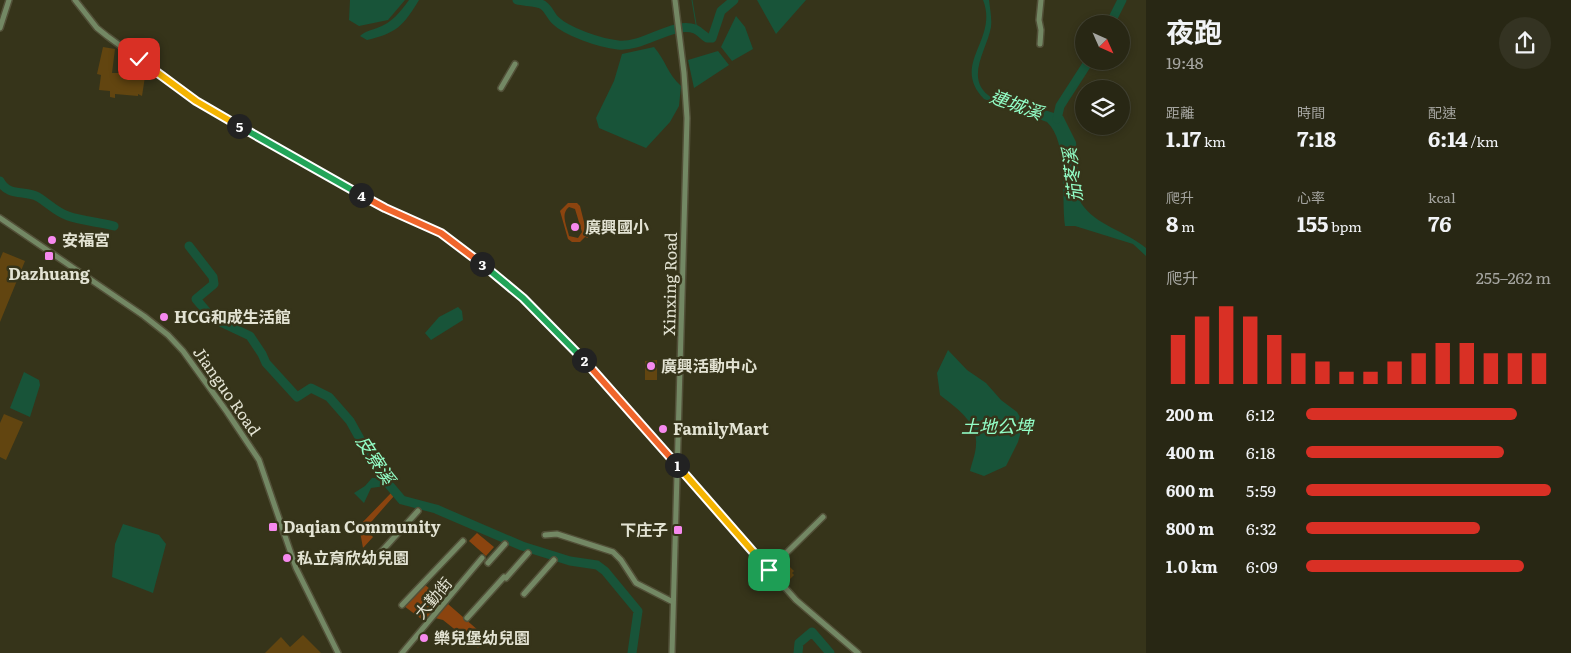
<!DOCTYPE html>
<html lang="zh-TW">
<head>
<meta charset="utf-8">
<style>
	:root { --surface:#282714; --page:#343322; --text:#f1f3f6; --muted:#a5a5a0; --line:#444434; --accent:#d93025 }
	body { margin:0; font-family:Literata,"Noto Sans TC",serif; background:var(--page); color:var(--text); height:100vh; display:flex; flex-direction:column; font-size:19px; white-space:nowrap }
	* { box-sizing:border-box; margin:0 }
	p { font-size:16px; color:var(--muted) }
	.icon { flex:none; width:28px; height:28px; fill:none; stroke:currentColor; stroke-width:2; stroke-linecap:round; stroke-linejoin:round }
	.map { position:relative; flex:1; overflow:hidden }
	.sheet { display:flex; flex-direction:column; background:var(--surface); width:425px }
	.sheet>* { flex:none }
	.needle { width:32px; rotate:135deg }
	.buttons { position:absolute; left:1075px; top:15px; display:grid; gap:10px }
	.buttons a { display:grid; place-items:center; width:55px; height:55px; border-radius:50%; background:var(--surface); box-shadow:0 2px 8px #0003,0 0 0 1px var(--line); font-size:25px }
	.pin { position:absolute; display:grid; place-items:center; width:42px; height:42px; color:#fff; margin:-21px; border-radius:10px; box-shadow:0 2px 8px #0006 }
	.km { position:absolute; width:25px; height:25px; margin:-12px; border-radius:50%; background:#222; color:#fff; font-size:14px; line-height:25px; text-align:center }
	.round { display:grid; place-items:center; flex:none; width:52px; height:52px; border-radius:26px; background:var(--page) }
	.headline { display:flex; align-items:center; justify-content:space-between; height:85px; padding:0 20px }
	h1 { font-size:28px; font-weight:700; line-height:38px }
	.figures { display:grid; grid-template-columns:repeat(3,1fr); gap:8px; height:85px; padding:5px 20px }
	.figures div { display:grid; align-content:center }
	.figures b { font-size:21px; font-weight:700 }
	.figures small { font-size:14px; font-weight:400 }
	.figures p { font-size:14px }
	.chart { height:140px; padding:10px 20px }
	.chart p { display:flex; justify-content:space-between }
	.chart svg { width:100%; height:90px; margin-top:5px; stroke:var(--accent); stroke-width:6 }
	ul { padding:0 20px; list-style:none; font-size:16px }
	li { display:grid; grid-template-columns:80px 60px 1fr; align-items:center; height:38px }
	li i { height:12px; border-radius:6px; background:var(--accent) }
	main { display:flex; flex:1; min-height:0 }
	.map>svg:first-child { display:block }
	.green { fill:#8b440f; fill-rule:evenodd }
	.water { fill:#185439 }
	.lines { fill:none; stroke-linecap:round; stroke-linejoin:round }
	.stream { stroke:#185439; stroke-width:1 }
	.river { stroke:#185439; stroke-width:9 }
	.building { fill:#624510 }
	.minor-casing { stroke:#525038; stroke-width:8 }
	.minor { stroke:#738864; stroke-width:5 }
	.split-1-casing { stroke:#fff; stroke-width:10 }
	.split-2-casing { stroke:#fff; stroke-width:10 }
	.split-3-casing { stroke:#fff; stroke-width:10 }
	.split-4-casing { stroke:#fff; stroke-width:10 }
	.split-5-casing { stroke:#fff; stroke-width:10 }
	.split-6-casing { stroke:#fff; stroke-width:10 }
	.split-1 { stroke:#f5b400; stroke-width:6 }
	.split-2 { stroke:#f0652b; stroke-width:6 }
	.split-3 { stroke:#22a559; stroke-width:6 }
	.split-4 { stroke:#f0652b; stroke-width:6 }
	.split-5 { stroke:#22a559; stroke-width:6 }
	.split-6 { stroke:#f5b400; stroke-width:6 }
	.poi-dot { fill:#f689ee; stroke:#36341a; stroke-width:2 }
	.labels { text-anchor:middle; stroke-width:5; stroke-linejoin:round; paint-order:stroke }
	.poi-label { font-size:16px; font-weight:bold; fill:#e3e3d3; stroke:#36341a; text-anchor:start }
	.street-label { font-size:16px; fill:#e3e3d3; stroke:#36341a }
	.water-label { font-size:18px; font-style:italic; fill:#93fec7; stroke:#36341a }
</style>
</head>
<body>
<main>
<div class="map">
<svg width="1146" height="653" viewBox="0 0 1146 653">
	<rect width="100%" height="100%" fill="#36341a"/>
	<path class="green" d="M568,203h9l3,3 8,32 -3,-1 -5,5h-8l-4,-3 -8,-28zM569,207l6,2 7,23 -4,6 -9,-2c-2,-10 -9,-22 0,-29z
		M391,493l3,3 -29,33 8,8 -10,11 -4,-22z
		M477,533l17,14 -8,9 -17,-15z
		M424,584l19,16 -19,21 -20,-15z
		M448,604l39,34 -9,10 -35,-28 -8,-2z"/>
	<path class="water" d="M350,0h55l-17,20 -29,6 -10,-6z
		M409,0h10c-16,26 -22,33 -52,40l-7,-4c6,-5 9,-5 17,-8 15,-5 23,-16 32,-28z
		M757,0h49l-30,34z
		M983,0h6c1,9 3,18 2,27 -4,23 -28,53 1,71 12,7 28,6 41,9 11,2 20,6 30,9l13,26 5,61c15,23 45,28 65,45v8l-13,-12 -58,-18h-10c-4,-30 4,-83 -18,-104l-63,-23c-34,-35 15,-59 -1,-99z
		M736,16l9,11 8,22 -21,12 -11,-14z
		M654,47c12,14 13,26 27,39l-2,20 -9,16 -24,26 -47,-20 -3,-10 18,-37 8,-27z
		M718,51l11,14 -35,23 -6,-28z
		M458,307l4,4 1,9 -32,20 -6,-7 14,-16z
		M948,350l19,20 19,13 15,17 16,12 4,7 1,9 -4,14 -12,24 -22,10 -14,-5c2,-9 6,-18 6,-27 2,-22 -21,-37 -36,-49l-3,-22z
		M24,372l15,8 1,5 -10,32 -20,-9z
		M372,478h7l6,8 -14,2 -7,15 -10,-10 11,-7z
		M123,524l36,11 7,9 -13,49 -41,-16 3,-33z"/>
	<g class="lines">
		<path class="stream" d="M692,0l5,30"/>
		<path class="river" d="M517,0c8,2 19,1 26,5 6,4 7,10 12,15 12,12 45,23 63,25 25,3 55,-24 77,-16 4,2 8,6 12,9h5l9,-27 13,-11
			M1110,24l12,-24
			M1057,119l3,-13 29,-45
			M0,181c8,16 25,9 38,16 10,6 18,15 30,19 14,5 31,6 46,10
			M189,246l24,31 1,7 -18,15 16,19 38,18 12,18 4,9 31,34 14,-9 18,9 21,24 29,52 23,27 34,9 86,37 48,15 27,4 8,6 33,40 -6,42
			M798,653l1,-10 13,-11 18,21"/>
	</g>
	<path class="building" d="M103,47l12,2 -3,24h18l2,-11 -11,-7 2,-2 23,17 -4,26 -4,-2v2l-23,-2v4l-5,-1v-6l-11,-1 2,-15 -4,-1z
		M3,252l22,9 -25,61v-63z
		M657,360v20h-12v-19z
		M4,414l19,8 -17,38 -6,-3v-34z
		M785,562l9,9 -2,2 2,2 -5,5 -11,-11z
		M303,635l18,18h-56l16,-16 9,10z"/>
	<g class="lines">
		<defs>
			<path id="minor" d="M75,0l22,28 10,8 89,65 189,107 56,25 82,65 63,66 210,236 62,53
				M0,28l9,-28
				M1040,44l1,-14 -2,-10 2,-20
				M501,88l14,-24
				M0,218l144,98 24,19 15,16 44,61 32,48 37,108 42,85
				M545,535l12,-1 56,18 8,8 15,23 37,19
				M371,563l47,-52
				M488,563l17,-19
				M769,570l54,-53
				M506,578l22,-25
				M524,594l30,-34
				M402,605l61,-64
				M467,618l37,-41
				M402,653l80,-95
				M672,653l15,-535 -3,-45 -9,-73"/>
		</defs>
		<use href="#minor" class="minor-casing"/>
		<use href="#minor" class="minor"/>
	</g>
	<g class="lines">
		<defs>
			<path id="split-1" d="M677,465l92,105"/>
			<path id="split-2" d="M584,360l93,105"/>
			<path id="split-3" d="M482,264l41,34 61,62"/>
			<path id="split-4" d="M361,195l24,13 56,25 41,31"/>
			<path id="split-5" d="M239,126l122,69"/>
			<path id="split-6" d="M139,59l57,42 43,25"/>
		</defs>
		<use href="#split-1" class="split-1-casing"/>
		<use href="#split-2" class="split-2-casing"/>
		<use href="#split-3" class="split-3-casing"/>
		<use href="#split-4" class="split-4-casing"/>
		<use href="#split-5" class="split-5-casing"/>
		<use href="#split-6" class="split-6-casing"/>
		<use href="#split-1" class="split-1"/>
		<use href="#split-2" class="split-2"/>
		<use href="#split-3" class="split-3"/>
		<use href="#split-4" class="split-4"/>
		<use href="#split-5" class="split-5"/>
		<use href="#split-6" class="split-6"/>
	</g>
	<g class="poi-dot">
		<circle cx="575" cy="227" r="5"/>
		<circle cx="52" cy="240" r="5"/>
		<rect x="44" y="251" width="10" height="10" rx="2.5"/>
		<circle cx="164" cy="317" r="5"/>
		<circle cx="651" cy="366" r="5"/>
		<circle cx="663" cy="429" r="5"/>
		<rect x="268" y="522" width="10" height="10" rx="2.5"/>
		<rect x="673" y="525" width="10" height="10" rx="2.5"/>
		<circle cx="287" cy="558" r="5"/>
		<circle cx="424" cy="638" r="5"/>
	</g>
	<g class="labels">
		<g class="poi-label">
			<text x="585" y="233">廣興國小</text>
			<text x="62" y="246">安福宮</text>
			<text x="49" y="280" text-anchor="middle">Dazhuang</text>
			<text x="174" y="323">HCG和成生活館</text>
			<text x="661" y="372">廣興活動中心</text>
			<text x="673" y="435">FamilyMart</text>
			<text x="283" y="533">Daqian Community</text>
			<text x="668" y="536" text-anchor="end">下庄子</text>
			<text x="297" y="564">私立育欣幼兒園</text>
			<text x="434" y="644">樂兒堡幼兒園</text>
		</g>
		<g class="street-label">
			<text transform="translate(670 284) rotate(-89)" y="6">Xinxing Road</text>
			<text transform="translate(227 391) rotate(55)" y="6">Jianguo Road</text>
			<text transform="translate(433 598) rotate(-50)" y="6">大勤街</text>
		</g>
		<g class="water-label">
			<text transform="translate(1016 105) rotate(20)" y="6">連城溪</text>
			<text transform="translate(1073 175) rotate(-97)" y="6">茄苳溪</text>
			<text x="997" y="433">土地公埤</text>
			<text transform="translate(375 460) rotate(57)" y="6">皮寮溪</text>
		</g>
	</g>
</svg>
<div class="buttons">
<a><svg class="needle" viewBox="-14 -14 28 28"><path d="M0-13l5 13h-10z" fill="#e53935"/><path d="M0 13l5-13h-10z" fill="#a5a5a0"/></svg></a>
<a><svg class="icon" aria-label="layers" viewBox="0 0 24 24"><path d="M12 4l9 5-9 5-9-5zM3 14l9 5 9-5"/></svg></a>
</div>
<div class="pin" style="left:769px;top:570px;background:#1e9e55"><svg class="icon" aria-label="arrive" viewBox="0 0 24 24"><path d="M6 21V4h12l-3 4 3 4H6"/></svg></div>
<div class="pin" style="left:139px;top:59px;background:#d93025"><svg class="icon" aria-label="check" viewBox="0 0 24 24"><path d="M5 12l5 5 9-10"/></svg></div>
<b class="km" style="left:677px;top:465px">1</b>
<b class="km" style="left:584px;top:360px">2</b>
<b class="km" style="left:482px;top:264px">3</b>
<b class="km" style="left:361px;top:195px">4</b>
<b class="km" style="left:239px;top:126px">5</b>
</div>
<section class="sheet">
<div class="headline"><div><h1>夜跑</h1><p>19:48</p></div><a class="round"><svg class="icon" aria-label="share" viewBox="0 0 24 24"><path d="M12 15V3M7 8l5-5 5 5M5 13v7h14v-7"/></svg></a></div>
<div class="figures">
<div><p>距離</p><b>1.17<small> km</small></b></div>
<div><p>時間</p><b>7:18</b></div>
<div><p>配速</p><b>6:14<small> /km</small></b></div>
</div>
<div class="figures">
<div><p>爬升</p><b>8<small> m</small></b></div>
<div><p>心率</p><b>155<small> bpm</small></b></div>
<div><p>kcal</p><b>76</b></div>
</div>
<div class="chart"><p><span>爬升</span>255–262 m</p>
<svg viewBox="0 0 160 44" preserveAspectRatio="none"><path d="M5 44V20M15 44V11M25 44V6M35 44V11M45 44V20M55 44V29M65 44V33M75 44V38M85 44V38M95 44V33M105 44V29M115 44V24M125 44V24M135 44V29M145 44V29M155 44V29"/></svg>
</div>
<ul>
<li><b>200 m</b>6:12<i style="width:86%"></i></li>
<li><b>400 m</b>6:18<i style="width:81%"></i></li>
<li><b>600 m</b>5:59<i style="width:100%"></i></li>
<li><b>800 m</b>6:32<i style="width:71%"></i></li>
<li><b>1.0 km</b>6:09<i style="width:89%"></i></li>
</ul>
</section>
</main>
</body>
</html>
